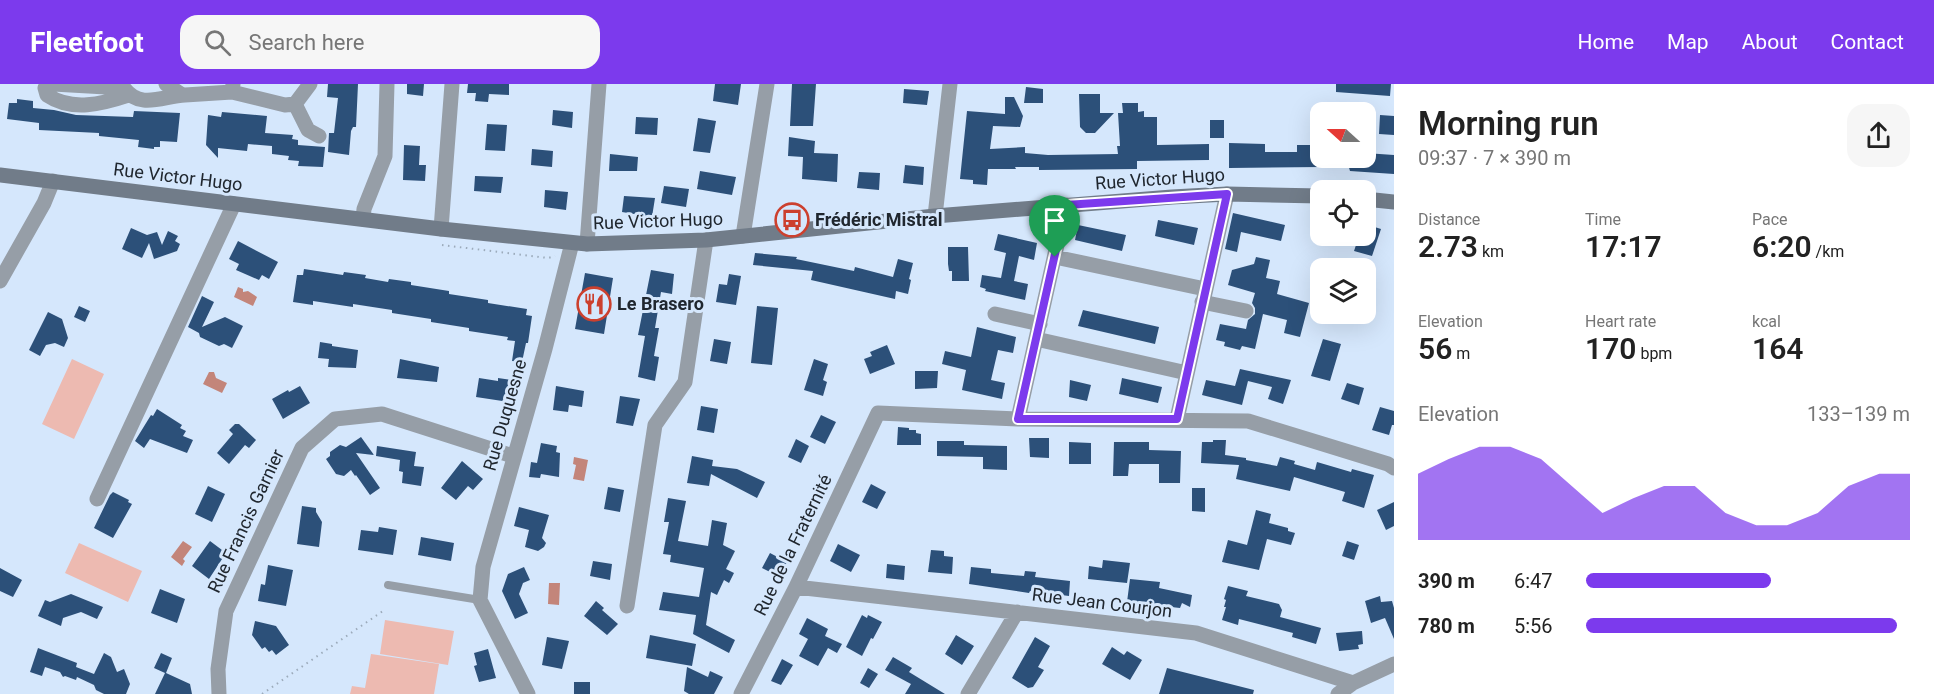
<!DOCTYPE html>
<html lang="en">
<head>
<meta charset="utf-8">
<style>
	:root { --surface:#fff; --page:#f6f6f6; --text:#222; --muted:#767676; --accent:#7c3aed }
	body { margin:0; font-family:Roboto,sans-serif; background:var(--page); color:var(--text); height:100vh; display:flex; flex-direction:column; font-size:22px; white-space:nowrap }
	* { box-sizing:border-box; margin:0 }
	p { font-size:20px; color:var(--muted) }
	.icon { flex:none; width:33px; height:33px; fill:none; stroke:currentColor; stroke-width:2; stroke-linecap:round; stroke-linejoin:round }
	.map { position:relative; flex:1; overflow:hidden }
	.details { display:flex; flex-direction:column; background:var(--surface); width:540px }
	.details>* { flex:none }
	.needle { width:39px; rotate:291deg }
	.tools { position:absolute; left:1310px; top:18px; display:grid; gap:12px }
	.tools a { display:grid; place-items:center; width:66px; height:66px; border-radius:12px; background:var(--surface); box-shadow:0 6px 24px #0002; font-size:30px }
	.pin { position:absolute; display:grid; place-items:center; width:51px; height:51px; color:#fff; margin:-62px -26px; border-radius:50% 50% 50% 0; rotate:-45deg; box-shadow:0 0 6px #0007 }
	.pin .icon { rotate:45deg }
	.round { display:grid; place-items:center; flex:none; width:63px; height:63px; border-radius:18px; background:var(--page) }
	.summary { display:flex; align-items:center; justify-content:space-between; height:102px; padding:0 24px }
	h1 { font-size:33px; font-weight:600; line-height:45px }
	.stats { display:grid; grid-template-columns:repeat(3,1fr); gap:9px; height:102px; padding:6px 24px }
	.stats div { display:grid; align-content:center }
	.stats b { font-size:30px; font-weight:600 }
	.stats small { font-size:16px; font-weight:400 }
	.stats p { font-size:16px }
	.chart { height:168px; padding:12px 24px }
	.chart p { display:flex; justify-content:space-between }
	.chart svg { width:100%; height:108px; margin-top:6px; fill:var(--accent); opacity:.7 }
	ul { padding:0 24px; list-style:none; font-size:20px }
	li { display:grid; grid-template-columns:96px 72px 1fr; align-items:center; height:45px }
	li i { height:15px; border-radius:8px; background:var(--accent) }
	header { display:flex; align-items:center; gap:36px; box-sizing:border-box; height:84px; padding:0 30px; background:var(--accent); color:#fff }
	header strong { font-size:28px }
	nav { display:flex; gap:33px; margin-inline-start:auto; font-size:21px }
	.search { width:420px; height:54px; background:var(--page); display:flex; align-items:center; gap:15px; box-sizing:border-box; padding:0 21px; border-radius:18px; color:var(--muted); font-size:22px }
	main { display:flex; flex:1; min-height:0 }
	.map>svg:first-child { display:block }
	.green { fill:#edbab1 }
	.water { fill:#c3857a }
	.building { fill:#2c5079 }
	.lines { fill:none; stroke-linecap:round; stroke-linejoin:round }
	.path { stroke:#9cabbb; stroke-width:2; stroke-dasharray:1.5 4.5; stroke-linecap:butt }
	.lane { stroke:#969ea7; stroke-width:8 }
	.street { stroke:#969ea7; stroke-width:15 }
	.secondary { stroke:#717c89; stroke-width:15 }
	.route-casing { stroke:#fff; stroke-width:12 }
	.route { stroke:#7c3aed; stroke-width:8 }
	.labels { text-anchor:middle; stroke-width:6; stroke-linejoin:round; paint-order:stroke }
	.street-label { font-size:18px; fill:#20272f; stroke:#d5e7fc }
	.poi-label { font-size:18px; font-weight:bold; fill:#20272f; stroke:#d5e7fc; text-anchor:start }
</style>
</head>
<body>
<header>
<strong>Fleetfoot</strong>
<div class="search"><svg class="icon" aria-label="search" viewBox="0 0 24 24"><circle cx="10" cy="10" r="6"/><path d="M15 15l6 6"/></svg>Search here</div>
<nav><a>Home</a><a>Map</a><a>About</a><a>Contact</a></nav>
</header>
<main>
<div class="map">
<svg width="1394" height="610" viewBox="0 0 1394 610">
	<rect width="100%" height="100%" fill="#d5e7fc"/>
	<path class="green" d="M72,275l32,15 -30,65 -32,-15z
		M79,459l63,28 -14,31 -63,-29z
		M385,536l69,11 -6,34 -68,-11z
		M371,570l68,10 -5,30h-84l2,-8 13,2z"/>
	<path class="water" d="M238,203l5,2v3l5,-1 9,6 -4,9 -19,-9z
		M209,288h5l2,6 11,5 -5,10 -19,-9z
		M574,373l14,3 -4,21 -11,-2 3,-14 -3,-1z
		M183,457l9,6 -9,12 2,2 -3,5 -11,-9z
		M549,499h11l-1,22 -11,-1z"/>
	<path class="building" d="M328,0h30l-2,43h-3l-2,4 -2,24 -21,-3 1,-19h5l4,-35 -11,-1z
		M407,0h17l-1,12 -16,-2z
		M468,0h41v11l-20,-1 -1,8 -13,-1 1,-8h-9z
		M715,0h26l-3,21 -25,-4z
		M792,0h24l-3,42h-23z
		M1336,0h55l-1,12 -54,-4z
		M1026,3l17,2v14h-19z
		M904,5l25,2 -2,14 -24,-2z
		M1079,10h21v19h14l-19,20h-9l-6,-6z
		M1005,13h9l9,19 -3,11 -27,-1 -3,23 35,-2v6l23,2 70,-1 -1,-8h3l-2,-33h5l-1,-10h16v9l6,-1v6h13v28l52,-1v16l-72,1v8l-98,1v-3h-24l1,2h-28l-1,16 -14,-1v-4l-13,-1 7,-68 38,3z
		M17,15l16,2v7l21,2 22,5 57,2 1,-6 46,2 -3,29 -17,-1v6h-6v2l-16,-2 1,-7 -40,-4v-3l-60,-3v-7l-32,-4 2,-16h8z
		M553,26l20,2 -1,16 -20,-3z
		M222,28l45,4 -2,17 28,2 -1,4 6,1v5l27,2 -2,20 -25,-1 1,-5 -11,-1 1,-4 -17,-2v-8l-24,-2 -1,7 -29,-3v10l-12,-13 2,-30 13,2z
		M1380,31l14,1v19l-15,-1z
		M636,33l22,1 -1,17 -22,-1z
		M698,34l18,3 -6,32 -17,-2z
		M1210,36h14v18h-14z
		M487,40l20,1 -2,26 -20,-1z
		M789,53l26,4 -1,12 24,1 -1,28 -35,-3 1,-22 -15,-1z
		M1229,59l36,1v8h32v-7h23v22l-91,1z
		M404,61l16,1 -1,19h7l-1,16 -22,-1z
		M532,65l21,2 -1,16 -21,-2z
		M1365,69l29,2v19l-44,-3 -4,-13h19z
		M610,70l28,3 -1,14h-28z
		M905,81l19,2 -1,18 -20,-2z
		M700,87l36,6 -4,18 -35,-6z
		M859,88l21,1 -1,17 -22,-2z
		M475,92l28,1 -2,16 -27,-2z
		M664,102l25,3 -3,18 -25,-4z
		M545,106l23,2 -2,18 -22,-3z
		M624,112l31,2 -3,19 -30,-5z
		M1233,129l52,12 -4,16 -40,-9 -4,20 -12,-3z
		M1158,136l40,8 -4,17 -39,-9z
		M1365,140l16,5 -9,27 -18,-5 5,-15h6z
		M1078,141l48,10 -4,16 -47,-11z
		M131,144l16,7 10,-3 5,13 6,-14 10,5 -3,5 5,3 -3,7 -23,8 -5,-16 -7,15 -20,-9z
		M998,150l39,9 -3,17 -15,-4 -5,25 14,3 -3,16 -40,-9 1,-2 -6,-2 2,-12 19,3 5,-25 -12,-3z
		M238,157l40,21 -9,17 -7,-4 -3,5 -23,-10 3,-6 -10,-5z
		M948,163h20l1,34h-17v-10h-3l-1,-7z
		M755,169l42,4 -1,2 58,12 1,-4 38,10 5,-18 15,4 -4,16 2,1 -3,14 -12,-3 -1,8 -84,-19 2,-9 -60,-6z
		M1256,173l14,3 -4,18 14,3 -3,13 32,9 -9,34 -16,-4 3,-13 -24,-6 -8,35 -13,-3 -2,4 -16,-4 1,-4 -9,-2 4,-16 26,5 2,-9 7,-6v-6l-3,-5 3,-10 -27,-8 4,-15 22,-6z
		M304,185l39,6 1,-3 22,3 -1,3 23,4 1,-3 22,3v3l38,6v3l39,6v3l39,6 -1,6 6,1 -4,27h-2l-4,19 -10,-1 3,-20 -8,-1 1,-3 -39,-6v-3l-38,-6v-3l-39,-6v-3l-39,-6v3l-40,-6v4l-20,-3 4,-27h6z
		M651,186l23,4 -2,20 -11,-2 -6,36h4l-5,28 5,1 -4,24 -17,-4 7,-41 -7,-1z
		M585,189l28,5 -9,56 -29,-5z
		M729,190l12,2 -5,29 -20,-3 3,-18 8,1z
		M202,212l12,6 -12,25 23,-10 18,9 -11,22 -8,-4 -5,2 -19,-9 -1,-4 -11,-6z
		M79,222l11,5 -5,11 -11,-5z
		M757,222l21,2 -6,57 -21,-2z
		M1083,226l76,17 -4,17 -77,-18z
		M48,228l14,7 6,19 -4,9 -9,-4 -9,2 -6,11 -11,-6z
		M977,243l39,10 -3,16 -15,-3 -7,30 14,3 -3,16 -40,-9 4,-20 -24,-6 3,-13 26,6z
		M714,255l17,3 -4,22 -17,-3z
		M1323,255l18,5 -11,37 -19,-5z
		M320,258l12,2v2l26,4 -2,18 -28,-1 1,-8 -11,-1z
		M887,261l8,19 -25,10 -6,-15 8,-3 -2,-4z
		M400,275l39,8 -2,15 -40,-4z
		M814,275l14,5 -5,16 4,2 -4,14 -19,-6z
		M1240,285l51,11 -8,24 -15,-5 4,-12 -24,-6 -6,24 -40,-10 4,-15 29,6z
		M915,287h23l-1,17 -22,1z
		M479,294l19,3v-3l14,2 -3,22 -33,-5z
		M1122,294l40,9 -4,16 -39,-9z
		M1070,296l21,5 -4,16 -18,-4z
		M1347,299l17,5 -5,17 -18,-6z
		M300,302l10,17 -27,16 -11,-20 16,-9 1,2z
		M556,302l28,5 -2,16 -13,-2 -1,7 -15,-2z
		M620,312l20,3 -7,27 -17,-3z
		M701,322l17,3 -4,24 -17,-3z
		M1380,323l14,4v14h-2l-3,10 -17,-5z
		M157,325l25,16 -2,3 6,3 -3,5 10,4 -6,13 -37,-14 -6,9 -9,-7 16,-26 2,1z
		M821,331l15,7 -11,22 -15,-7z
		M235,340h4l17,16 -7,8 -4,-3 -16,19 -12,-11 16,-19 -4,-4z
		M898,343l11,1v2h7v3l5,1v11h-24z
		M361,353l13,18 -18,-2 24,35 -10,7 -14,-20 -1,1 -4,-6 -7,6 -8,-2 -10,-15 4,-3v-4l10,-7 6,2z
		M1029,354h20v20l-19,-1z
		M796,355l13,7 -8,17 -13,-6z
		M1213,356h13l-1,15 21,3v2l31,6 3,-9 15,4 -1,3 21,6 2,-8 34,10 1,-3 22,6 -10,33 -22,-7 3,-9 -51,-15 -4,14 -54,-12 3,-14 -38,-2 1,-21h11z
		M937,357h27v4l43,1v24l-24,-1v-12l-46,-1z
		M1069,358l22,1v21h-22z
		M1114,358h35v8l32,1 -1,32h-21v-19h-30l-1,12h-15z
		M541,359l16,3 -1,6 4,1 -1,24 -18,-3 -1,4 -11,-1 2,-15 6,1z
		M377,362l39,6 -2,14 10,1 -3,19 -19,-3 1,-11 -4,-1 1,-11 -24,-4z
		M692,372l21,4 -1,6 25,3 28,13 -8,16 -46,-24 -2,12 -22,-3z
		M462,377l21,18 -10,11 -5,-4 -12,14 -15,-12z
		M871,400l15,8 -9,17 -15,-7z
		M208,402l17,8 -13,28 -17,-8z
		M608,403l16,3 -4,22 -16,-3z
		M1192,404h13v24l-13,-1z
		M113,408l16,8 -1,2 4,2 -19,34 -19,-10 16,-33z
		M668,414l18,3 -8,40 30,5 4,-26 15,3 -4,22 12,6 -9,18 8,4 -5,10 -5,-3 -7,15 -6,-3 -5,33 29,15 -6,13 -36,-19 3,-19 -37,-5 4,-18 36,5 5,-29 -34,-6 1,-7 -8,-1 6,-32h-5z
		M1394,418v24l-8,4 -9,-20z
		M302,422l14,2v4l6,10 -3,25 -22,-3z
		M519,423l30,8 -7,23 4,5 -2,4 -6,4 -13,-4 4,-17 -15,-4z
		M1256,426l15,4 -2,9 19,5v3l7,2 -4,12 -24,-6 -8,31 -37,-8 6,-22 19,5z
		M379,443l18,3 -4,25 -35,-5 3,-20 17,2z
		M421,453l33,6 -3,18 -33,-6z
		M210,457l16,12 -17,26 -17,-13z
		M1347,457l12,4 -5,15 -12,-4z
		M838,460l22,11 -9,17 -21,-11z
		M931,466l13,1v5l9,1 -1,17 -24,-2z
		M770,469l17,9 -7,15 -18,-9z
		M1103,476l27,3 -3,20 -39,-4 1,-13 13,2z
		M593,477l19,3 -2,16 -20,-4z
		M887,480l18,2 -1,14 -18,-2z
		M268,481l25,5 -7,36 -28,-5 3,-17 4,1z
		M524,483l6,13 -7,3 -4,11 9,19 -13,6 -13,-28 6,-17z
		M971,483l20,2v4l33,3 1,-5 11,1 -1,5 35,4 -1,15 -39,-5 -1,2 -60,-9z
		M0,484l22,12 -9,17 -13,-6z
		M1130,495l30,3 -1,6 33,7 -2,12 -8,-4 -2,5 -53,-6z
		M1228,502l20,5 -2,5 33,8 3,6 -2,7 41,11 -5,16 -24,-7 1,-4 -54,-14 -1,6 -16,-5 4,-13h-2l2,-7 -2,-1z
		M160,505l25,10 -8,24 -26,-10z
		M71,510l32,13 -6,12 -16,-7 -18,6 -2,8 -23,-10 7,-16 5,2z
		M1380,512l1,6 11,-1 2,7v31l-9,-21 -14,5 -6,-22z
		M596,517l8,7 -2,2 16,14 -11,11 -23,-19z
		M862,531l5,3 1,-3 14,7 -9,17 -2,-1 -9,18 -16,-9z
		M807,534l21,11 -3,7 17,8 -5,9 -9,-5 -10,18 -19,-10 9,-17 -9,-5z
		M255,537l21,5 13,19 -13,10 -4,-5 -3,2 -4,-5 -3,2 -10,-14z
		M1362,547l1,13 -5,1 1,4 -20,2 -3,-18z
		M650,551l46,9 -4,22 -46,-8z
		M956,551l18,11 -12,19 -17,-11z
		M547,553l22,4 -7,28 -20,-4z
		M1035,553l15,9 -12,21 6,3 -11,17 -5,1 -16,-10z
		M1112,563l12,8 3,-4 15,9 -12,20 -28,-16z
		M38,564l39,15 -1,4 18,7 10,-21 7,4 6,15 7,-3 6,15 -4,10h-22l-8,-4 -2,-5 -17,-8 -1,3 -11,-4 -2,1 -3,-5 -15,-5 -3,9 -12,-4z
		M488,565l8,29 -17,4 -5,-16 3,-1 -3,-12z
		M161,569l11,5 -6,15 24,11 2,10h-37l10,-21 -11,-5z
		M893,573l19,11 -3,4 36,22h-40l6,-10 -26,-14z
		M782,575l11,6 -12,20 -10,-4z
		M687,583l21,10 2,-6 13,6 -9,17h-25l-5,-3z
		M868,584l10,6 -9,14 -9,-5z
		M1167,584l87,22 -1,4h-94z
		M574,598h16v12h-16z"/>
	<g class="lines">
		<path class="path" d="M442,161l106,13 7,-2
			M262,610l121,-83"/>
		<path class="lane" d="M388,501l92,15"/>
		<path class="street" d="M166,0l16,11
			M233,0l-1,8 53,13 10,-1 15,-20
			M124,4l-71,-4 -8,4 2,7c25,17 55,9 82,0
			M124,4c16,22 39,8 61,7 16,-1 31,-2 47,-3
			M295,20l13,26 11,6
			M935,132l15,-132
			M363,135l1,-10 21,-53 2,-72
			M441,145l11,-145
			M743,152l24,-152
			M587,160l12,-160
			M1055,173l150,32
			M0,197l44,-78 9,-22
			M1202,218l44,9
			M995,230l45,10
			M1036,255l151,34
			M1018,335l48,-214
			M1177,335l50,-225
			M97,415l137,-295
			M796,503l400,46 157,50
			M627,522l28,-181 30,-43 21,-142
			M219,610l-1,-25 8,-58 76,-163 33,-29 47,-5 131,42
			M528,610l-48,-94 3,-33 62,-218 27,-106
			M741,610l55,-107 82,-174 140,6 230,2 140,43 6,4
			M968,610l49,-82
			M1338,610l15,-11 41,-19"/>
		<path class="secondary" d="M0,91l441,54 146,15 119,-4 229,-24 237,-19 55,-3 93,2
			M1365,115l29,3"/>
	</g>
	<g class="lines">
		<defs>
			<path id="route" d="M1227,110l-50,225h-159l48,-214z"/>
		</defs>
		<use href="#route" class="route-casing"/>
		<use href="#route" class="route"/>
	</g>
	<defs>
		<symbol id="bus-ring" viewBox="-11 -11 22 22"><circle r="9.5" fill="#d5e7fc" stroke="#cc402e" stroke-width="1.5"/><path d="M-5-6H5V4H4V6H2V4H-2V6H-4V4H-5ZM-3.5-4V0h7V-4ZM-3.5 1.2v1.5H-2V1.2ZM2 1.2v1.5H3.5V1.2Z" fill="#cc402e"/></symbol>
		<symbol id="restaurant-ring" viewBox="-11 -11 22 22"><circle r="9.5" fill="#d5e7fc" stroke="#cc402e" stroke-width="1.5"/><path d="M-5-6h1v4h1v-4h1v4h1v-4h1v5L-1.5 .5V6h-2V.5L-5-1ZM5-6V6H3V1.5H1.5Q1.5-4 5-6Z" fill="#cc402e"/></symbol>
	</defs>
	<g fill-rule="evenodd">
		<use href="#bus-ring" x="773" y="117" width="38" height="38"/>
		<use href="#restaurant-ring" x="575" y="201" width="38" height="38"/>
	</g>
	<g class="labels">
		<g class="street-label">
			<text transform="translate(178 93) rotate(7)" y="6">Rue Victor Hugo</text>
			<text transform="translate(1160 95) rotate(-4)" y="6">Rue Victor Hugo</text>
			<text transform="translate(658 137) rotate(-2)" y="6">Rue Victor Hugo</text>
			<text transform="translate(505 331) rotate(-74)" y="6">Rue Duquesne</text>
			<text transform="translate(246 437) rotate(-65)" y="6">Rue Francis Garnier</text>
			<text transform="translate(793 461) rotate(-64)" y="6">Rue de la Fraternité</text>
			<text transform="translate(1102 519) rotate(7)" y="6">Rue Jean Courjon</text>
		</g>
		<g class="poi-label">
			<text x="815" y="142">Frédéric Mistral</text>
			<text x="617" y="226">Le Brasero</text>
		</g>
	</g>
</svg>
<div class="tools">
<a><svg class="needle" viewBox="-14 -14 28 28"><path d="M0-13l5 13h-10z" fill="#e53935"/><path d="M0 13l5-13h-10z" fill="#767676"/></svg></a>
<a><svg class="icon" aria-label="locate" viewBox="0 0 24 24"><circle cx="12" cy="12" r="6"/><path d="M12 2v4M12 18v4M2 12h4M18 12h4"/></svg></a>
<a><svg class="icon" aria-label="layers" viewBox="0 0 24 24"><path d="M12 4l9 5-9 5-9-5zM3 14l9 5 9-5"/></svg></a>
</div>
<div class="pin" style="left:1055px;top:173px;background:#1e9e55"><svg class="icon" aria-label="arrive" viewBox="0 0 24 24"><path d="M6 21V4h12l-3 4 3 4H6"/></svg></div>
</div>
<section class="details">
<div class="summary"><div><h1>Morning run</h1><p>09:37 · 7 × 390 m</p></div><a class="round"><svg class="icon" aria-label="share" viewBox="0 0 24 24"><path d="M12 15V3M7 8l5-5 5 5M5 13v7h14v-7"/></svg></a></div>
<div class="stats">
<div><p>Distance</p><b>2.73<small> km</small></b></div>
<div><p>Time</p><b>17:17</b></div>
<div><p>Pace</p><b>6:20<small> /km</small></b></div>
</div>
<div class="stats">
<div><p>Elevation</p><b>56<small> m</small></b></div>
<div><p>Heart rate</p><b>170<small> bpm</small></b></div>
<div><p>kcal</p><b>164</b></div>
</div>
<div class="chart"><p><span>Elevation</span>133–139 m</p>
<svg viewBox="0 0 160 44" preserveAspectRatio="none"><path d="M0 44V17L10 11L20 6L30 6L40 11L50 22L60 33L70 27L80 22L90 22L100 33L110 38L120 38L130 33L140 22L150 17L160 17V44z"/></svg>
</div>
<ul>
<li><b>390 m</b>6:47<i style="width:57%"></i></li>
<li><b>780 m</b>5:56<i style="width:96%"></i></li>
</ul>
</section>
</main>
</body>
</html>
